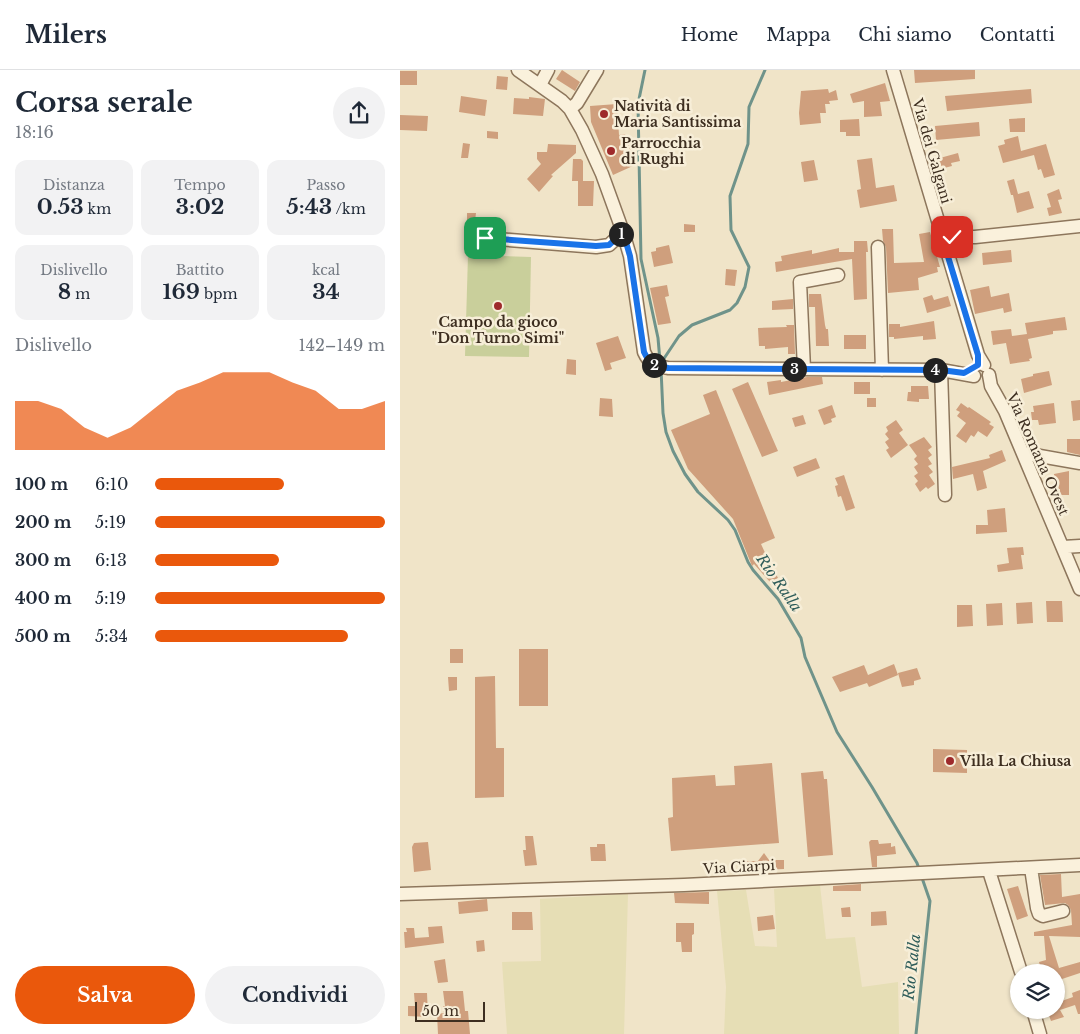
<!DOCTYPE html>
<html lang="it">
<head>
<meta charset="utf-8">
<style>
	:root { --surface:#fff; --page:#f2f2f3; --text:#1f2937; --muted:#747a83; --line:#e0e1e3; --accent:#ea580c }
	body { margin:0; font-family:"Libre Baskerville",serif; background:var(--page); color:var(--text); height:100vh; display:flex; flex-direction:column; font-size:19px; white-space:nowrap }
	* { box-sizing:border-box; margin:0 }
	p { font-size:16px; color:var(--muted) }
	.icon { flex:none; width:28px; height:28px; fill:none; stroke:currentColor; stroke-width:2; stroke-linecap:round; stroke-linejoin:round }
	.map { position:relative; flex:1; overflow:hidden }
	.details { display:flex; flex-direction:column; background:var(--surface); width:400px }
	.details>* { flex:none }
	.buttons { position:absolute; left:610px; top:894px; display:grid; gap:10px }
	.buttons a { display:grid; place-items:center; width:55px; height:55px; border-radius:50%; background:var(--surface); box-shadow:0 1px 4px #0004; font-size:25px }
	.scale { position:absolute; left:15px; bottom:12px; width:70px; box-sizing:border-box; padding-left:5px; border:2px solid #3d2e20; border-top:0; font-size:14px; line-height:18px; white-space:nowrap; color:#3d2e20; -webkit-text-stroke:4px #f7eed8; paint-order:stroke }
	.pin { position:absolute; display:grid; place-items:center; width:42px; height:42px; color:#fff; margin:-21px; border-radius:10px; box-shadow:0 2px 8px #0006 }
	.km { position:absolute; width:25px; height:25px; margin:-12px; border-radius:50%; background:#222; color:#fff; font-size:14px; line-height:25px; text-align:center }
	.round { display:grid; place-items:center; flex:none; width:52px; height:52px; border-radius:26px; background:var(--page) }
	.head { display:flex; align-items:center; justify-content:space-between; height:85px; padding:0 15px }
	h1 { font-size:28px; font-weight:700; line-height:38px }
	.figures { display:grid; grid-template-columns:repeat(3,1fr); gap:8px; height:85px; padding:5px 15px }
	.figures div { display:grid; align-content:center; border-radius:12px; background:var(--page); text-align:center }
	.figures b { font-size:21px; font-weight:700 }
	.figures small { font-size:14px; font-weight:400 }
	.figures p { font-size:14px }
	.chart { height:140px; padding:10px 15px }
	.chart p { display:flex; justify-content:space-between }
	.chart svg { width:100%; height:90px; margin-top:5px; fill:var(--accent); opacity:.7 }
	.cta { display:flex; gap:10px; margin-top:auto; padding:10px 15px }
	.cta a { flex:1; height:58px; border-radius:30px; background:var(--accent); color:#fff; font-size:20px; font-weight:700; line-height:58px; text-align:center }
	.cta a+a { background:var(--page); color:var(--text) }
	ul { padding:0 15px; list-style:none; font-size:16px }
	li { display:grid; grid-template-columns:80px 60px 1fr; align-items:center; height:38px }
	li i { height:12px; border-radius:6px; background:var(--accent) }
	header { display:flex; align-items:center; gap:30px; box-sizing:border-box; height:70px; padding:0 25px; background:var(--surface); border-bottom:1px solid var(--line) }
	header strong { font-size:24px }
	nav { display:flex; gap:28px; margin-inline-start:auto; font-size:18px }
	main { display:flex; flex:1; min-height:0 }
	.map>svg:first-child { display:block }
	.farmland { fill:#e6deb5 }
	.green { fill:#c9cf9b }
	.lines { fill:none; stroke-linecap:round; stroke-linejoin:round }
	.stream { stroke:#6f938a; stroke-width:3 }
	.building { fill:#cf9f7d }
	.minor-casing { stroke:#8d765c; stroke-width:15 }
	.minor { stroke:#faf1dc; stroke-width:12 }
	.route-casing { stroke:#fff; stroke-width:10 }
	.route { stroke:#1a73e8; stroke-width:6 }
	.poi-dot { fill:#9e2a2b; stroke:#f7eed8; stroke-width:2 }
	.labels { text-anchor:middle; stroke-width:5; stroke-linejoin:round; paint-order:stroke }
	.poi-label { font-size:14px; font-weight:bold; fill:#3d2e20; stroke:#f7eed8; text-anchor:start }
	.street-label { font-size:14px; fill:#3d2e20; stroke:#f7eed8 }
	.water-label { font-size:15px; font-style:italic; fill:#2f5d5a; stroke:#f7eed8 }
</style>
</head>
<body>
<header>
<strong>Milers</strong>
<nav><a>Home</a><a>Mappa</a><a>Chi siamo</a><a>Contatti</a></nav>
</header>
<main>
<section class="details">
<div class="head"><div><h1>Corsa serale</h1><p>18:16</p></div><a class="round"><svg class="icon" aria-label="share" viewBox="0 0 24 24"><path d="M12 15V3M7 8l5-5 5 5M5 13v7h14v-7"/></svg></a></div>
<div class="figures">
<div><p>Distanza</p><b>0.53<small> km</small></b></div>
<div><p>Tempo</p><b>3:02</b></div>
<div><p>Passo</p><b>5:43<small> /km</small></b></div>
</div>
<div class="figures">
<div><p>Dislivello</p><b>8<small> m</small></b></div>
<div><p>Battito</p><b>169<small> bpm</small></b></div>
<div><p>kcal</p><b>34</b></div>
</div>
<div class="chart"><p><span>Dislivello</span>142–149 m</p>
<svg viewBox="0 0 160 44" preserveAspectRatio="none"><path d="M0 44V20L10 20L20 24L30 33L40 38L50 33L60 24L70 15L80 11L90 6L100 6L110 6L120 11L130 15L140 24L150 24L160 20V44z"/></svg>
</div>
<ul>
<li><b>100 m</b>6:10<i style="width:56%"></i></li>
<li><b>200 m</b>5:19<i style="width:100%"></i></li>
<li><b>300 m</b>6:13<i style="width:54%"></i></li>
<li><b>400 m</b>5:19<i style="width:100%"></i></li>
<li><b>500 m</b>5:34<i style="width:84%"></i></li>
</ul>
<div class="cta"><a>Salva</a><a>Condividi</a></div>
</section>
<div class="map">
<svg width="680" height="964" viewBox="0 0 680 964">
	<rect width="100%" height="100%" fill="#f0e4c8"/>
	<path class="farmland" d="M420,815l6,54 29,-2 7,50 36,-5 1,52h-175l2,-47 -9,-96 29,-1 9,56 22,1 -3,-58z
		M228,824l-4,140h-117l-5,-72 39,-1 -1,-62z"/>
	<path class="green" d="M68,185l63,2 -2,100 -64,-1z"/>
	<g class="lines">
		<path class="stream" d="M245,0l-7,34 3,155 17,79 2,23
			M261,293l18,-27 13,-11 38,-15 7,-7 8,-16 4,-20 -18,-37 -1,-34 18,-52 1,-37 16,-37
			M261,299l2,44 3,19 7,19 12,23 13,18 30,28 7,10 13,32 5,8 25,29 23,39 4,19 32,75 35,55 45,76 2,6
			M516,964l14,-133 -9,-26"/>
	</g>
	<path class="building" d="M162,0l18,12 -5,9 -19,-12z
		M514,0h61v9l-60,4z
		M0,1h17v14h-17z
		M97,6l11,1 -1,13 -11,-1z
		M485,13l5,18 -10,1 2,14 -18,1v-16l-11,2 -3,-9z
		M428,19l1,4 7,-3 2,10 -9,1 1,3h-5l1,9h-6l1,10 -21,2 -1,-12 2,-22z
		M631,19l1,14 -85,8 -2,-15z
		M61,26l26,4 -2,16 -26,-4z
		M129,27l16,2 -2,17 -30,-2 1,-16 15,1z
		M217,34l2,31 6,-1 10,24 -2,3 2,4 -22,10 -22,-53 -1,-16z
		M0,45l28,1 -1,15 -27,-1z
		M625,48v14h-15l-1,-13z
		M459,49l1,17h-14v-4h-6v-12z
		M579,52l1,14 -44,4 -1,-14z
		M87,61l11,1v7l-11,-1z
		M618,66l3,15 25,-7 9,31 -11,3 -3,-9 -3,1 -4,-15 -31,8 -5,-17 7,-2 -1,-4z
		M63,73l7,1 -2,14h-7z
		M148,74l28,1v8l-25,22 2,1 -14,16 -12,-13 14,-15 -4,-5v-7h10z
		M558,83l2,8 -9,2 1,3 -20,5 -3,-10z
		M472,88l4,30 18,-3 3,16 -37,7 -3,-18 4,-1 -4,-29z
		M173,89h8l2,2v20h11l-1,25h-15v-25h-6z
		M414,90l4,20 -14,2 -3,-20z
		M614,109l4,15 11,-3 5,17 -17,5 -4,-18h-2l-4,-14z
		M659,119l3,10 -4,1 4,13 -13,3 -2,-8 4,-1 -4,-13z
		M67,143h9l-1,8h-8z
		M284,154l11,1v7h-11z
		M482,159h11l1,34 30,-1 -5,-28 11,-2 10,35h-3l1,5 -20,6 1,12 -31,3 -2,-46 -3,-6z
		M454,171h13l1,11h-2l1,47 -13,1 -2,-41 -76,13 -1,-10 7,-1 -1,-5 31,-6v4l27,-6v4h15z
		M269,175l4,18 -19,4 -3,-15 5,-1v-3z
		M554,175h11v9l-8,2z
		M611,180l1,12 -29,3 -1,-12z
		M326,199l11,1 -2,16 -10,-1z
		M267,215l2,11 -4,1 6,26 -13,2 -8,-37z
		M589,216l2,11 18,-4 3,18 -8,2 -1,-5 -28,6 -5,-24z
		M409,224h12l4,31 1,4h2l1,17h-13l-1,-39h-6z
		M532,225l2,5 14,-4 3,10 -24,7 -4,-15z
		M393,229v10l-21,1v-9z
		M665,247l2,13 -14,1v3l-25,5 4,19 -3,1 1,2 -20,3 -4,-21 -13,2 -2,-14 20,-2 1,7 15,-2 -2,-11z
		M534,251l2,18 -13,1v-4l-29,3v-2h-5v-13h11v3z
		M386,255h8l1,29h-7v-7l-23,2v-3h-6l-1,-18 29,-1z
		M444,265h22v14h-22z
		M218,266l8,22 -16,5 2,6 -7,2 -9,-28z
		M167,289l9,1v15l-10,-1z
		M649,301l3,14 -28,8 -3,-14 12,-3v-2z
		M407,307h15l1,7 -54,11 -2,-13 14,-2v2z
		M348,312l30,69 -16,6 -30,-68z
		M454,312h16v12h-16z
		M511,316h17l1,13h-10v3l-12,-1 1,-9h3z
		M316,320l59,148 -14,6 7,15 10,19 -8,4 -16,-18 -2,2 -19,-47 -45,-50 -17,-39 39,-16 -7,-19z
		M200,328l12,1 1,18 -14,-1z
		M467,328h9v9h-9z
		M680,330v20l-7,1 -2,-20z
		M561,333l7,5 1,-1 22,15 -2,2 5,3 -7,10 -9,-6 -4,6 -3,-2 -5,8 -10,-7 10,-13 -9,-7 3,-4 -4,-2z
		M654,333l2,20 -17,2 -1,-5h-6l-1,-8h3l-1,-6z
		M432,335l4,12 -5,2 1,3 -8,3 -6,-15z
		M403,345l3,9 -11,3 -3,-9z
		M496,350l7,10 -4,3 9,12 -17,13 -5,-8 3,-2 -4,-6 4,-3 -4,-5 3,-3 -2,-4z
		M524,367l8,10 -4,3 4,5 -4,3 4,6 -4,2 5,6 -4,3 6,9 -7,5 -2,-2 -6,5 -5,-8 3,-3 -4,-5 4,-3 -4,-6 4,-3 -4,-5 3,-3 -8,-11z
		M667,369h13v16l-13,-3z
		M602,380l4,11 -23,10 4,17 -10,3 -4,-17 -20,5 -1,-12 38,-9 -1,-3z
		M416,388l4,10 -23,9 -4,-10z
		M669,401v24h-9v-6h-4v-8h-2v-7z
		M444,405l11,33 -9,3 -5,-15 -3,1 -3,-11 3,-1 -3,-7z
		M605,438l2,24 -31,2v-9h12l-1,-15z
		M623,477l1,8h-3l2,14 -25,3 -1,-7 12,-2 -2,-15z
		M646,531h16l1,21h-16z
		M632,532l1,21 -16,1 -1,-21z
		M602,533l1,22 -16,1 -1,-22z
		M557,535h15l1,21 -16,1z
		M50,579h13v14h-13z
		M119,579h29v57h-29z
		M494,594l4,11 -29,12 -2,-4 -27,9 -8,-15 32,-12 4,10z
		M517,598l4,11 -7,2v4l-12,2 -4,-14z
		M95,606l1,72h8v49l-29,1v-121z
		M48,607h9v13l-8,1z
		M533,679l34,1v23l-34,-1z
		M372,693l7,80 -108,8 -3,-33 5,-1 -1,-39 43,-3 1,11 19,-1 -1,-19z
		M423,701l1,8h3l6,76 -25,2 -7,-84z
		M125,766h8l4,29 -12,1 -2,-16h3z
		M471,770h7l1,4 12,-1v4l4,-1 1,8 -19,2v11h-5l-3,-25z
		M28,772l3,28 -17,2 -2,-25 2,-4z
		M197,774h8l1,17h-15l-1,-14h7z
		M364,783l5,7h15v9l-40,2 -1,-10h15z
		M661,804l1,23 18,-3v43l-31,-1 10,32 21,-6v11l-21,7 -2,-8h-15l-3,-10 7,-2 -2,-24h-10v-4l38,-7 -1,-15 -3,-5 -3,-2 -20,2 -5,-30z
		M461,814v7h-28v-5z
		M618,816l10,30 -11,4 -10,-31z
		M309,822v12l-34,-1 -1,-10z
		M87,829l1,12 -29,3 -1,-12z
		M450,837l1,10h-9l-1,-9z
		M486,841l1,14 -16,1v-14z
		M112,842h20l1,18h-21z
		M373,845l2,14 -17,2 -1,-14z
		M276,853h18v11l-2,1v17h-10l-1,-10h-5z
		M42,856l2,17 -39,5 -1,-16h3l-1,-4h8l1,10 14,-1 -1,-10z
		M84,870l1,11 -8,1 -1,-11z
		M45,889l3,23 -10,1 -4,-22z
		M680,920v24h-2l-3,-9 -15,5 4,7 -13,4 -4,-11h9v-7l17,-6 -1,-4z
		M43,921h20l2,20h3l2,23h-32l-1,-20 7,-1 -1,-7h2z
		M14,923h13l1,24 -20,-1v-10h7z"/>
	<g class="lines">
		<defs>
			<path id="minor" d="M118,0l44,31 8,8 12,21 20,44 21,58 7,24 14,96c6,13 11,13 24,16l273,2 33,6
				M493,0l85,285 6,10
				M140,15l8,-15
				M170,39l7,-6 20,-33
				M542,167h33l105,-11
				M85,168l111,9 13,-2 14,-13
				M478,177l4,123
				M404,299l-4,-87 38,-7
				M541,300l4,125
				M589,305l2,11 14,25 75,178
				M623,383l57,10
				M663,477l17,-1
				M631,798l6,40 2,6 4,2 20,-5
				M589,801l32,101
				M0,824l284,-9 396,-20
				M633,940l7,24"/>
		</defs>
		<use href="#minor" class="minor-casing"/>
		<use href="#minor" class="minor"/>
	</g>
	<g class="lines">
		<defs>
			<path id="route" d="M85,168l111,8 13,-1 14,-13 7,24 14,96c6,13 11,13 24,16l273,2 23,3 14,-8v-10l-36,-118h10"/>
		</defs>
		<use href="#route" class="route-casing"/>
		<use href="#route" class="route"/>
	</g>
	<g class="poi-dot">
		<circle cx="204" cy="44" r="5"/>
		<circle cx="211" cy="81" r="5"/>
		<circle cx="98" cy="236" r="5"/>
		<circle cx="550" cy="691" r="5"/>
	</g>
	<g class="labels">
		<g class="poi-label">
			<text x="214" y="41">Natività di<tspan x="214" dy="16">Maria Santissima</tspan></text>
			<text x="221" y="78">Parrocchia<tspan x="221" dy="16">di Rughi</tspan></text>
			<text x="98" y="257" text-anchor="middle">Campo da gioco<tspan x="98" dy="16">"Don Turno Simi"</tspan></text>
			<text x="560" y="696">Villa La Chiusa</text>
		</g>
		<g class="street-label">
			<text transform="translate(532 81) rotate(74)" y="5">Via dei Galgani</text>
			<text transform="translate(638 384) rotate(66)" y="5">Via Romana Ovest</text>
			<text transform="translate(339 797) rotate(-3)" y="5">Via Ciarpi</text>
		</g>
		<g class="water-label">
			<text transform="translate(379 513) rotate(55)" y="5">Rio Ralla</text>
			<text transform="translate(512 897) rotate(-84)" y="5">Rio Ralla</text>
		</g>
	</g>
</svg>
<div class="buttons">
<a><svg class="icon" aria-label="layers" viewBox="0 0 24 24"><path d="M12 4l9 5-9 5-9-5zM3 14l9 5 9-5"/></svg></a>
</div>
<div class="scale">50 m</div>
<div class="pin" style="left:85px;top:168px;background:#1e9e55"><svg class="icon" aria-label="arrive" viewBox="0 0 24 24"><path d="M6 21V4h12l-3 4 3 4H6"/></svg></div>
<div class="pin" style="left:552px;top:167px;background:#d93025"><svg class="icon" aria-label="check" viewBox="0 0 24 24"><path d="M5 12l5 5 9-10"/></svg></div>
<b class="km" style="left:221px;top:164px">1</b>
<b class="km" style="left:254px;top:295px">2</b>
<b class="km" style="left:394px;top:299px">3</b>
<b class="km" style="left:535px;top:300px">4</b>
</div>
</main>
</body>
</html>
